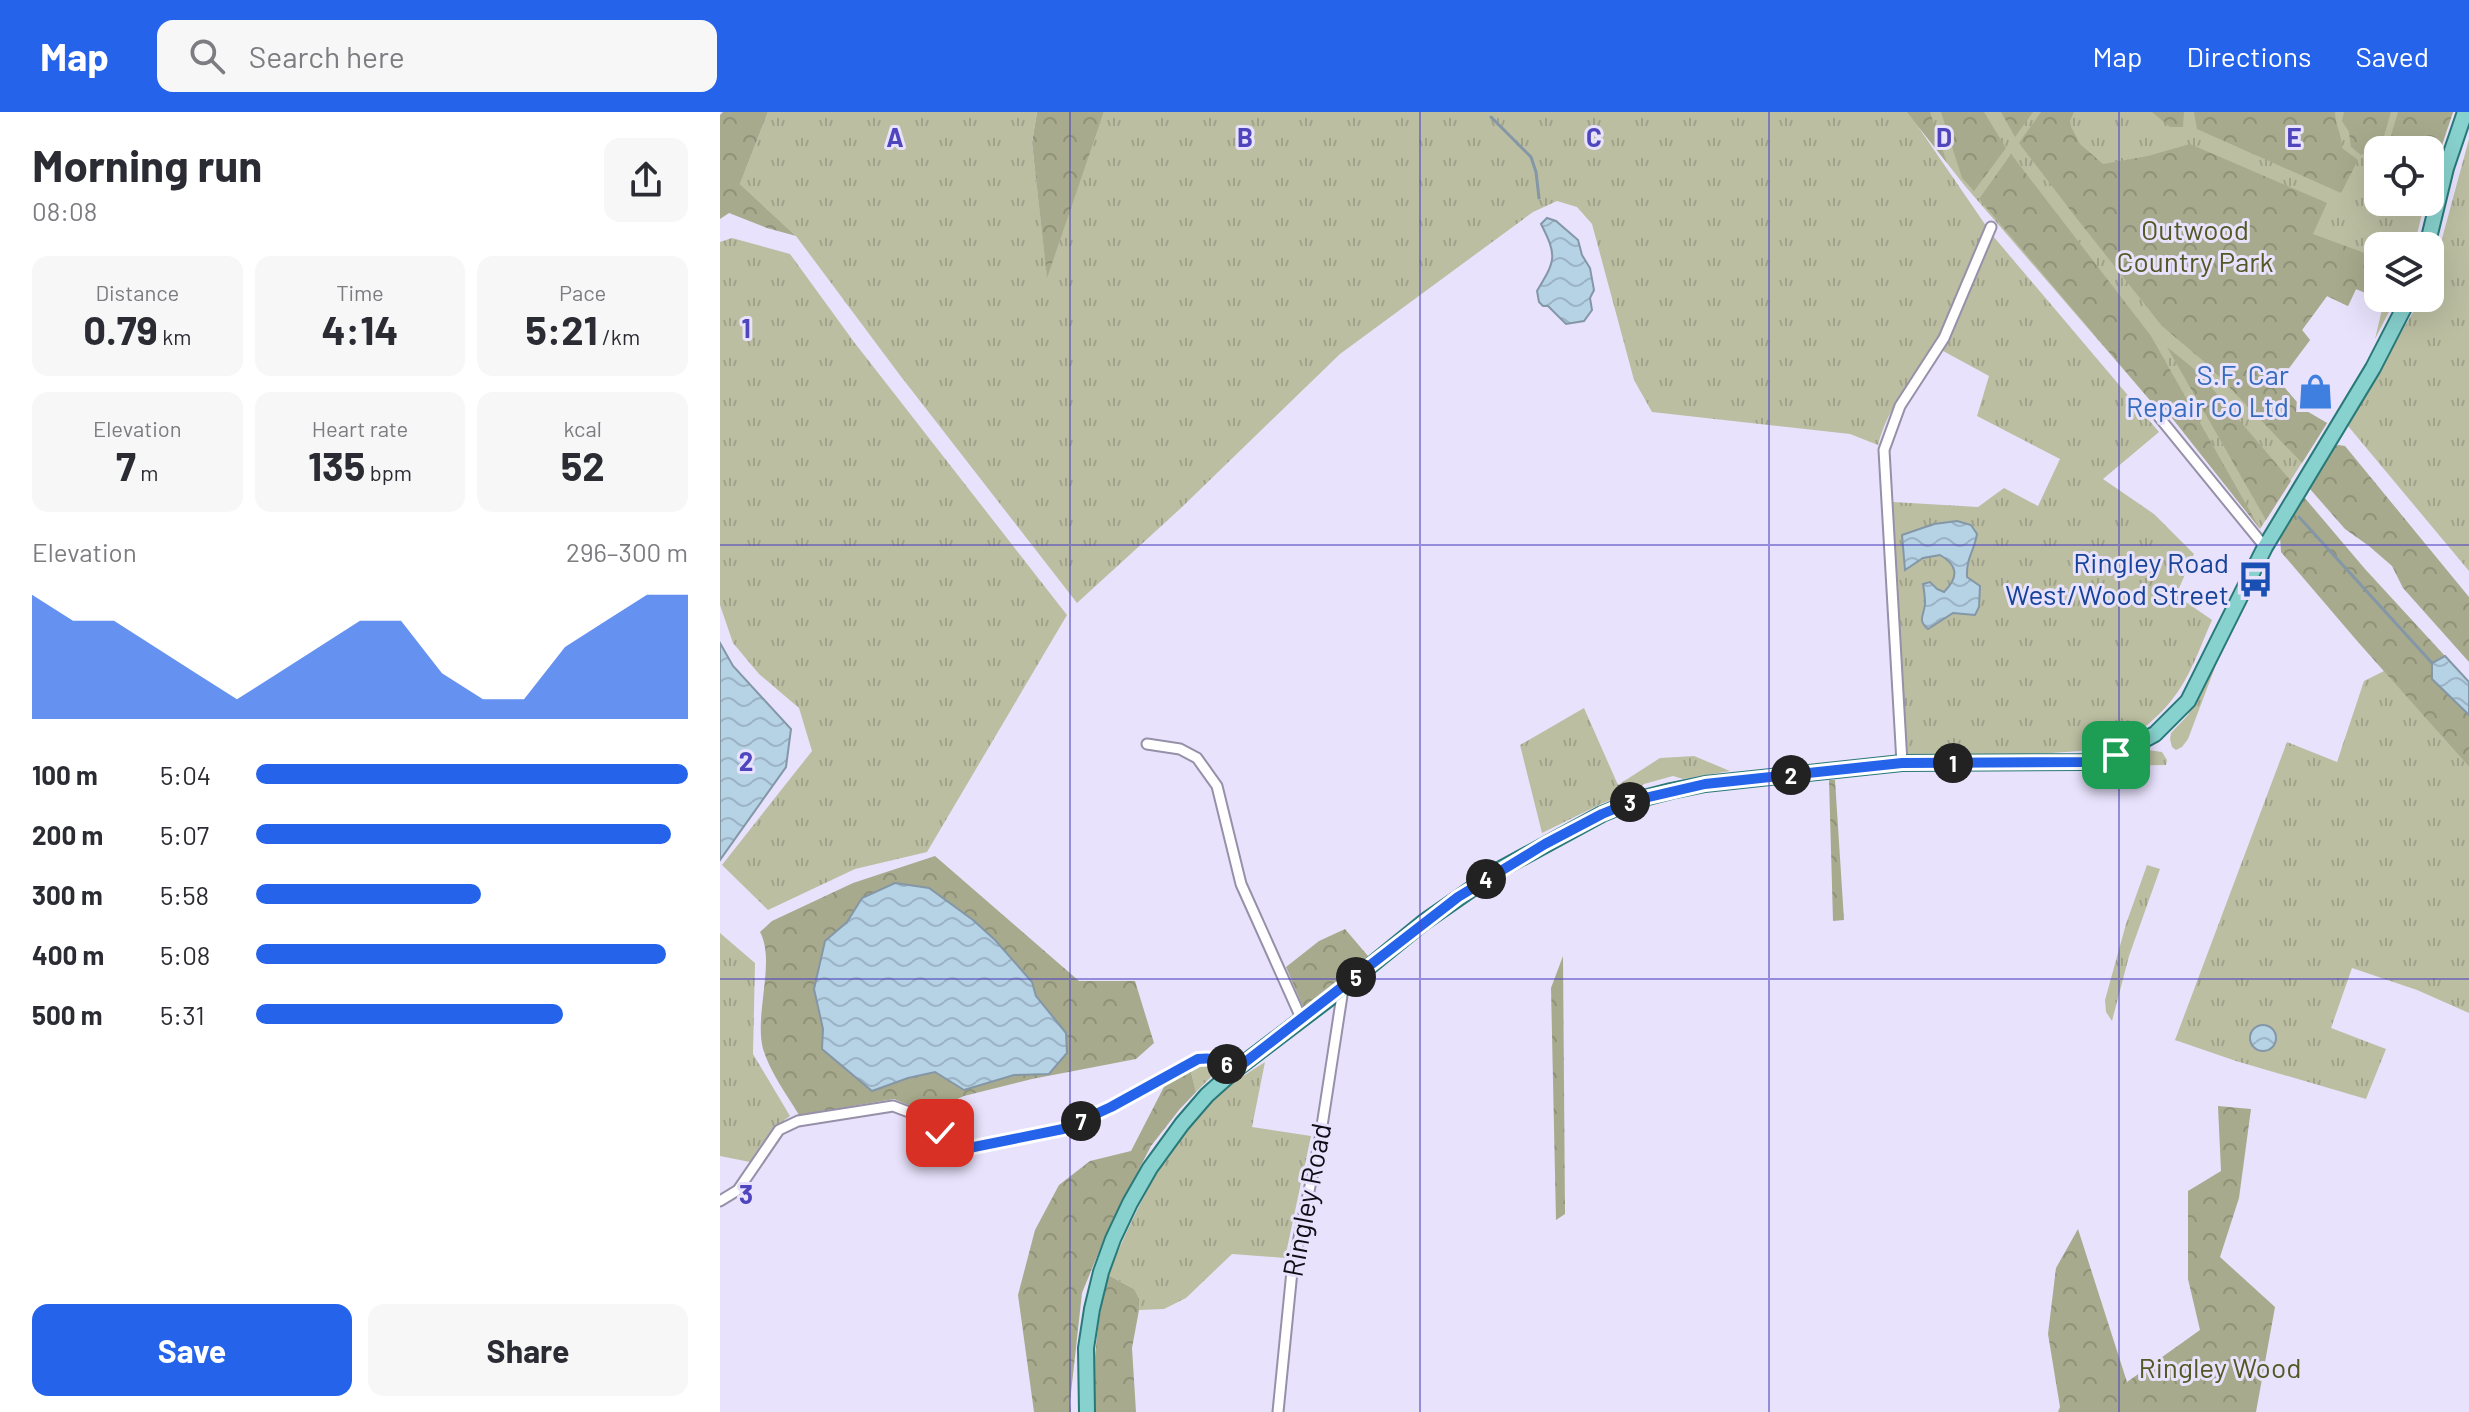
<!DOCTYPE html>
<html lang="en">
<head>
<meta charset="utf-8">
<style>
	:root { --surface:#fff; --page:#f7f7f7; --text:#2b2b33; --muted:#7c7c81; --accent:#2563eb }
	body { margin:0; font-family:Barlow,sans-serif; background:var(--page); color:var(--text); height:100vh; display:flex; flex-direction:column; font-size:30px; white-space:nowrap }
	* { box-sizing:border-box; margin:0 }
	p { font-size:26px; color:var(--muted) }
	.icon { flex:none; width:44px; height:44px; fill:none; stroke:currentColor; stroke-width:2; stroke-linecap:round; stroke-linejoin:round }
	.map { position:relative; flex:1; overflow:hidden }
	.details { display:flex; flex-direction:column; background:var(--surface); width:720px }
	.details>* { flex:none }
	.controls { position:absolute; left:1644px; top:24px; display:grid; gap:16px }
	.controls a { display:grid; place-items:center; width:80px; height:80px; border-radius:16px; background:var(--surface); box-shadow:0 8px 32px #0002; font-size:40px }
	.pin { position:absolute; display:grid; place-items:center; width:68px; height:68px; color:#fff; margin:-34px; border-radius:16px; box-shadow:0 4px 12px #0006 }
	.km { position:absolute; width:40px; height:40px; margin:-20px; border-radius:50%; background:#222; color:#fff; font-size:22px; line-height:40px; text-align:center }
	.round { display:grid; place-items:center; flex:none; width:84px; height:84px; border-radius:16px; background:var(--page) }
	.head { display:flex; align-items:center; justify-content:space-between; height:136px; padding:0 32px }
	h1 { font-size:44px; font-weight:700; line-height:60px }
	.figures { display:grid; grid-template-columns:repeat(3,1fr); gap:12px; height:136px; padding:8px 32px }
	.figures div { display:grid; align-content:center; border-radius:16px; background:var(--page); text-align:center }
	.figures b { font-size:40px; font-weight:700 }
	.figures small { font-size:22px; font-weight:400 }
	.figures p { font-size:22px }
	.chart { height:224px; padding:16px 32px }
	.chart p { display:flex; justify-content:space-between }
	.chart svg { width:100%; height:144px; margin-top:8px; fill:var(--accent); opacity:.7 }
	.primary-button { display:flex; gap:16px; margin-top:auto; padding:16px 32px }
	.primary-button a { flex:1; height:92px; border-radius:16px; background:var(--accent); color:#fff; font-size:32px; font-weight:700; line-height:92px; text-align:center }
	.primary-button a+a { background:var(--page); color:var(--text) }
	ul { padding:0 32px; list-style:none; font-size:26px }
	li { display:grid; grid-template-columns:128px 96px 1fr; align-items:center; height:60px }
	li i { height:20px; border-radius:10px; background:var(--accent) }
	header { display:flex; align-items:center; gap:48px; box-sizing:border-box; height:112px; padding:0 40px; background:var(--accent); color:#fff }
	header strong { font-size:38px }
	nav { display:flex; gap:44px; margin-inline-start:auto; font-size:28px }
	.search { width:560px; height:72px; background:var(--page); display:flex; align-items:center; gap:20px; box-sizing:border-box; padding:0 28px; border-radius:16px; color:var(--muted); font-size:30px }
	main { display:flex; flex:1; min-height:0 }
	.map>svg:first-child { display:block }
	.grass { fill:url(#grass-tufts) }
	.forest { fill:url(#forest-crowns); fill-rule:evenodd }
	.water { fill:url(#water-waves); stroke:#8497a7; stroke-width:2 }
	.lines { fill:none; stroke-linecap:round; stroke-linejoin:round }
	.stream { stroke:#8497a7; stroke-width:3 }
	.minor-casing { stroke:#9690a8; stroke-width:13 }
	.primary-casing { stroke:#297978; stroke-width:18 }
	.minor { stroke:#fff; stroke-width:9 }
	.primary { stroke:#87d1ce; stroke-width:14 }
	.route-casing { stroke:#fff; stroke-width:16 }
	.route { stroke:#2563eb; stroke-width:10 }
	.grid { fill:none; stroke:#4f46bd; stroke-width:2; stroke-opacity:0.55 }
	.labels { text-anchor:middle; stroke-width:6; stroke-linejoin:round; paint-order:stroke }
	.park-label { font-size:28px; fill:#555725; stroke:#e8e2fc }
	.shop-label { font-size:28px; fill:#366cbe; stroke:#e8e2fc; text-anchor:end }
	.transit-label { font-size:28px; fill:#164399; stroke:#e8e2fc; text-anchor:end }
	.street-label { font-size:28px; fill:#100e16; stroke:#e8e2fc }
	.grid-label { font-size:26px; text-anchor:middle; font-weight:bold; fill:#4f46bd; stroke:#e8e2fc; stroke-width:6; stroke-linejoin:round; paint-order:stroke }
</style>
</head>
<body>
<header>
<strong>Map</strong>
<div class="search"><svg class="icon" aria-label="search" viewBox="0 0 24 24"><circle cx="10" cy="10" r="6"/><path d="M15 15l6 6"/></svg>Search here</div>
<nav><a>Map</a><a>Directions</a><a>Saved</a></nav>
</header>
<main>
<section class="details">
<div class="head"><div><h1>Morning run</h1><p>08:08</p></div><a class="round"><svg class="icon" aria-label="share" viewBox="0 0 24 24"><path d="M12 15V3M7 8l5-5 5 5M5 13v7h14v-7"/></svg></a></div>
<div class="figures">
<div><p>Distance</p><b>0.79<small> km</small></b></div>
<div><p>Time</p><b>4:14</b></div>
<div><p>Pace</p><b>5:21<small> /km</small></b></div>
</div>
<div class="figures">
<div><p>Elevation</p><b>7<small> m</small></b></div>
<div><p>Heart rate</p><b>135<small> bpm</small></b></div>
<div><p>kcal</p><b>52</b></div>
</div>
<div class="chart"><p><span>Elevation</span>296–300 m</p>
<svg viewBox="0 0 160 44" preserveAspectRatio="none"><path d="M0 44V6L10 14L20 14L30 22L40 30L50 38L60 30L70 22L80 14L90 14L100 30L110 38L120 38L130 22L140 14L150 6L160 6V44z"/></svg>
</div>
<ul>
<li><b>100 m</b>5:04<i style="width:100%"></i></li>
<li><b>200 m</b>5:07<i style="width:96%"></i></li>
<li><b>300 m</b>5:58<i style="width:52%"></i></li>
<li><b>400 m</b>5:08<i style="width:95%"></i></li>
<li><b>500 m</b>5:31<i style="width:71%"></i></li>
</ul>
<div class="primary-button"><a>Save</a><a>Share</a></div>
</section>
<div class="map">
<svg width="1749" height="1300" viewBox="0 0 1749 1300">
	<defs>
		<pattern id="grass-tufts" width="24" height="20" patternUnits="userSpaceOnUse" patternTransform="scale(2)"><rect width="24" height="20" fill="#bcbea2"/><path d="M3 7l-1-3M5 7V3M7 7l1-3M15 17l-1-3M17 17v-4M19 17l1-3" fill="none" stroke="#a1a28b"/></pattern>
		<pattern id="forest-crowns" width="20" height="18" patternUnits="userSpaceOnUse" patternTransform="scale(2)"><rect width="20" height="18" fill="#a8aa8d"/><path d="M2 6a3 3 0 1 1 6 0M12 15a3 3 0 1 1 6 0" fill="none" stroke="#909179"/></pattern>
		<pattern id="water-waves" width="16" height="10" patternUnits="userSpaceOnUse" patternTransform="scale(2)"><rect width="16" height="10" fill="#b6d2e5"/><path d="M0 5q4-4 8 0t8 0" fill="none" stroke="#9bb3c4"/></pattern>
	</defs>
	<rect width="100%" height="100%" fill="#e8e2fc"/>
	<path class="grass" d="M48,0h269l-5,31 15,132 57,-163h1349l-23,70v-32h-52v52h47l-11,44h-36v52h18l-21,41 9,-38 -28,-12 -8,17 -21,-10 -25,34 8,10 -31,42 24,27 24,14 -67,106 -95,-120 -10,-3 -190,-220 -48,-61 76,111 166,196 -56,47 51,35 40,40 -18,41 36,25c-12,27 -22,58 -41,81 -12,15 -30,31 -47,39 -23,11 -48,11 -72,13 -49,2 -98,2 -147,3l-12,-254 85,5 26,-19 34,18 22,-47 -83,-43 12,-40 -55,-30c-22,32 -46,61 -56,99l-28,-11 -198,-22 -18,-32 -42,-156 -15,-17 -20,-6 -24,11 -193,142 -159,154 -104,95 -178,-229 -103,-138 -56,-52z
		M1749,27v432l-121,-145 73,-128h9v-15z
		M12,126l58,16 64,88 213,273 -140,237 -72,17 -87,41 -46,-45 90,-114 -13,-43 -40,-34 -26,-31 -13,-38v-363z
		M1497,550l-29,77 -6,8 -6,3 -4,-3 -2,-8 1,-6 17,-18z
		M1664,559l85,96v246l-52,-23 -65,-22 -21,60 55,21 -20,50 -130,-38 -61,-21 112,-298 50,20 27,-81z
		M864,596l34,77 42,-27 34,-2 36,15 -47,8 -10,-3 -29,8 -7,6 -34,13 -61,30 -22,-88z
		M1428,638l14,2 5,8 -1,5 -64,1z
		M1427,753l13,4 -31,87 -17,65 -6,-9 -1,-12 21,-76z
		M0,821l35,30 -2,91 37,62 -18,13 -22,33 -30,-6z
		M545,950l-13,65 59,9 -26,122 -53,-4 -46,44 -22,11 -25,1 -5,-21 -26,-14c28,-67 63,-141 120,-188 11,-9 25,-17 37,-25z
		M482,952l12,2 2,6 -20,20 -6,-24z"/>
	<path class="forest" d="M3,0h45l-28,72 56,52 -29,-8 -38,-15 -9,6v-104z
		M317,0h67l-57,166 -15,-135z
		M1188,0h22l17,51 -40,-51z
		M1221,0h43l22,36 -32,43 -12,-13z
		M1281,0h32l-18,25z
		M1321,0h33l-5,11 11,21 23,20 45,-8 42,-12 137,59 -14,31 65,24v9l-12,26 -10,-4 -8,17 -21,-10 -25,34 8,10 -31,41 24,28 24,14 -25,40 -94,-98 -46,-39 -88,-111 -55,-72z
		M1432,0h32l-1,15h-13z
		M1474,0h141c0,13 7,22 7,36l16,12 -17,33 -144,-64z
		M1624,0h47l-9,31 -21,12 -10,-8 -2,-15 -7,-11z
		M1678,0h55l-18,53 -5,-2v-13h-26l-15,-8z
		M1291,42l140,182 109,193 -95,-120 -10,-3 -176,-207z
		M1447,235l32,26 92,108 -25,39z
		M1619,333l6,1 124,151v65l-66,-74 -11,-22 -23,-20 -24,-17 -35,-40 24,-43z
		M1584,385l61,72 80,87 -13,7v16l37,36v52l-111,-125 -77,-90 -1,-15z
		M1109,668h6l9,140 -11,1z
		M215,744l144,125h56l19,62 -18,16 -104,20 -68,17 -37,17 -33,-14 -95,16c-12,-20 -29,-43 -36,-66 -9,-35 13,-88 -3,-117l12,-11 81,-38zM175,771l34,6 44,31 22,20 37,42 4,14 30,37 -17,41 -35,1 -50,15 -29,-18 -27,6 -86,-29 1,-20 -9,-40 11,-48 22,-19 15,-24z
		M625,817l23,27 -64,53 -18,-42 33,-26z
		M843,844l2,258 -9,6 -5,-232z
		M470,956l6,24 -17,18 -28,36 -42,81 -27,66 -12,109 1,10h-37l-16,-117 17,-65 24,-45 31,-24 41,-10 36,-70z
		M1498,994l33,3 -12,89 -19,59 55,50 -19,105h-198l2,-5 -12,-73 8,-66 22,-39 49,153 73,-52 -12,-51v-88l33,-20z
		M388,1163l26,14 4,8 1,13 -7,38 4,64h-41c-3,-45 2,-93 13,-137z"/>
	<path class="water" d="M827,106l9,3 22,19 4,15 8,13 4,22 -4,8 2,12 -8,11 -18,3 -18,-18h-5l-4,-4 -2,-11c18,-30 21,-34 4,-67z
		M1237,409l14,4 6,9c-3,18 -11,24 -10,43l13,9 -1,21 -4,8 -22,-2 -25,16c-11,-9 -4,-13 -3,-25 0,-6 -1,-14 -2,-20l7,-2 7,7 7,3c15,-15 14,-27 -4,-37l-17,3 -18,12 -3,-35 32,-11z
		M0,531l13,23 58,63 -5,38 -66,93z
		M1725,544l24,26v33l-37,-36v-16z
		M175,771l34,5 44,32 22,20 37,42 4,14 30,37 1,20 -18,21 -35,1 -50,15 -29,-18 -27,6 -36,13 -50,-42 1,-20 -9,-40 11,-48 22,-19 15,-24z
		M1530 926a13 13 0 1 1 26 0a13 13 0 1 1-26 0Z"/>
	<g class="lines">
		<path class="stream" d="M771,5l40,40 5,15 3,26
			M1579,405l133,146"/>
		<defs>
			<path id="minor" d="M1439,305l106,130
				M427,632l33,5 17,9 20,28 24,98 61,136
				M1182,651l-18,-313 16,-44 44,-68 47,-111
				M0,1089l18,-11 41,-60 19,-9 95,-15 29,11 18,16 24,16 99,-20 48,-22 87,-48c16,-2 25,1 37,11
				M558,1300l14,-141 28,-132 23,-150"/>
			<path id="primary" d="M1707,134l19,-78 19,-56
				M367,1300l-1,-64 6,-39 9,-37 12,-33 17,-36 20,-35 32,-44 25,-29 28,-25 108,-82 81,-66 75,-52 103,-56 34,-14 35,-9 34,-7 197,-21 181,-1 33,-7 39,-21 33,-33 77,-154 108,-179 36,-70"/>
		</defs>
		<use href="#minor" class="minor-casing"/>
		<use href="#primary" class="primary-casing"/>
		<use href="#minor" class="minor"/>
		<use href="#primary" class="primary"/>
	</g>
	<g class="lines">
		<defs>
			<path id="route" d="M220,1021l24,16 99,-20 48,-22 87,-48c16,-2 25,1 37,11l223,-173 87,-53 57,-30 34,-14 69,-16 197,-21 181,-1 33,-7"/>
		</defs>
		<use href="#route" class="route-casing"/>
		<use href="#route" class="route"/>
	</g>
	<path class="grid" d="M350,0v1300M700,0v1300M1049,0v1300M1399,0v1300M0,433h1749M0,867h1749"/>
	<defs>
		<symbol id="shop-bare" viewBox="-9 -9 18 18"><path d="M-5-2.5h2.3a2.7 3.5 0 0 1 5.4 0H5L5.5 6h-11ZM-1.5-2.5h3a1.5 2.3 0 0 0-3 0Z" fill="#3f7fe0" stroke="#e8e2fc" stroke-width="2.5" paint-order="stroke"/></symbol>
		<symbol id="bus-bare" viewBox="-9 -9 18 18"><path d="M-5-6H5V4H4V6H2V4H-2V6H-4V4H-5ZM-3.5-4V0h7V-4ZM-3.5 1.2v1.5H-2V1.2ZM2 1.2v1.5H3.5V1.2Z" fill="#1a4fb4" stroke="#e8e2fc" stroke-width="2.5" paint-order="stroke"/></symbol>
	</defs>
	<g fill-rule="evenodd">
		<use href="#shop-bare" x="1570" y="254" width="51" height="51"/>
		<use href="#bus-bare" x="1510" y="442" width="51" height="51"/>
	</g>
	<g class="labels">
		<g class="park-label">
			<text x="1475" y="128">Outwood<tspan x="1475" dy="32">Country Park</tspan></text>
			<text x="1500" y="1266">Ringley Wood</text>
		</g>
		<g class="shop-label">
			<text x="1569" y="273">S.F. Car<tspan x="1569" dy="32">Repair Co Ltd</tspan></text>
		</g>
		<g class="transit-label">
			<text x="1509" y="461">Ringley Road<tspan x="1509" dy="32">West/Wood Street</tspan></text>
		</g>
		<g class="street-label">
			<text transform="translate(587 1088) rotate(-79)" y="10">Ringley Road</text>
		</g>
	</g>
	<g class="grid-label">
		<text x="175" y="35">A</text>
		<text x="525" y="35">B</text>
		<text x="874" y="35">C</text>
		<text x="1224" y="35">D</text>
		<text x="1574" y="35">E</text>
		<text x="26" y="226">1</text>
		<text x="26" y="659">2</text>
		<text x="26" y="1092">3</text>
	</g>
</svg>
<div class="controls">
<a><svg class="icon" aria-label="locate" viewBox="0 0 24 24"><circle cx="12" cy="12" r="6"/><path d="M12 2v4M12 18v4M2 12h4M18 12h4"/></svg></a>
<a><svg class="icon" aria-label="layers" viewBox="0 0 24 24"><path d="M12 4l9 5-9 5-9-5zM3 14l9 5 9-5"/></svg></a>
</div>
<div class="pin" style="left:1396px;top:643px;background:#1e9e55"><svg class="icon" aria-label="arrive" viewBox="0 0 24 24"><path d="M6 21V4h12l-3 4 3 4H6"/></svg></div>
<div class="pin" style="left:220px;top:1021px;background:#d93025"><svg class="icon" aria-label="check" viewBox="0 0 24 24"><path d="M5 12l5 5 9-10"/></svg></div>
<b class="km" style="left:1233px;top:651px">1</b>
<b class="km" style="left:1071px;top:663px">2</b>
<b class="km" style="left:910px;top:690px">3</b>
<b class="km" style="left:766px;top:767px">4</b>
<b class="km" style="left:636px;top:865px">5</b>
<b class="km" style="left:507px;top:952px">6</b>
<b class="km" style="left:361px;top:1009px">7</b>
</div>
</main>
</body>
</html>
